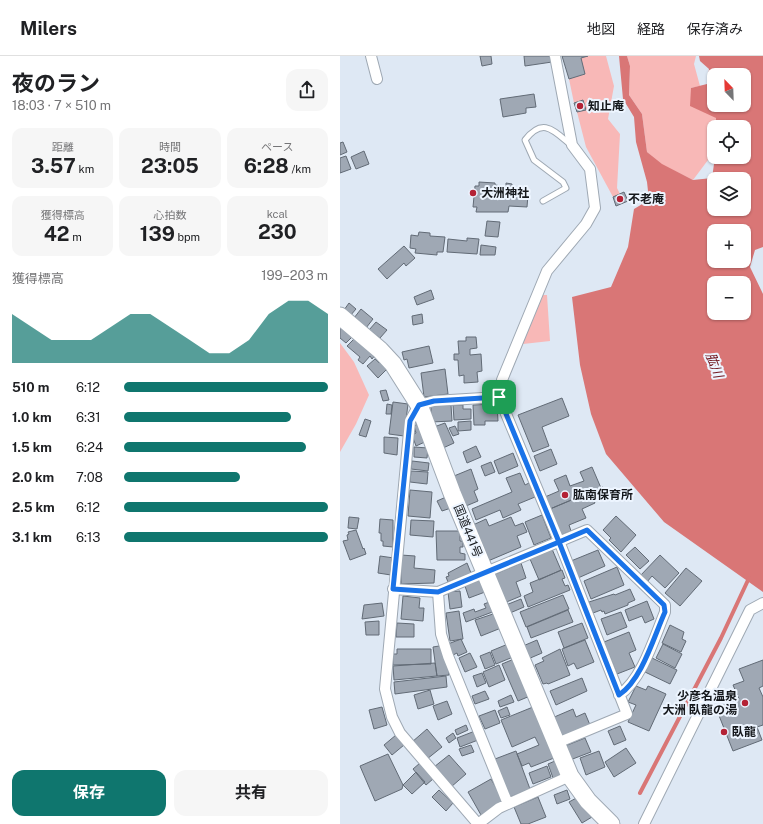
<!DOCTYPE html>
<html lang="ja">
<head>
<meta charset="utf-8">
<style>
	:root { --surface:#fff; --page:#f6f6f6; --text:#202124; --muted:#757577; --line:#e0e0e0; --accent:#0f766e }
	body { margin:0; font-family:"Public Sans","Noto Sans JP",sans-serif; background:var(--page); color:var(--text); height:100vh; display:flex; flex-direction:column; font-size:15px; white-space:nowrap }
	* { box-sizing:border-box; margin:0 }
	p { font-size:13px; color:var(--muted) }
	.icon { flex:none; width:22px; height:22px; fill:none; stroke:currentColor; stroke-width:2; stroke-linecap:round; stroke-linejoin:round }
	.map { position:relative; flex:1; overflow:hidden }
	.drawer { display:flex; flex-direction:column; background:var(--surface); width:340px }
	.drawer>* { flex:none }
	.needle { width:26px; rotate:337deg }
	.tools { position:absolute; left:367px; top:12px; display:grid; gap:8px }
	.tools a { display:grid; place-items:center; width:44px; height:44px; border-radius:8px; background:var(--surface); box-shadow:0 1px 3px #0004; font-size:20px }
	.pin { position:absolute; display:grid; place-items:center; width:34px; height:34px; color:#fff; margin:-17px; border-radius:8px; box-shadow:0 2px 6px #0006 }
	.round { display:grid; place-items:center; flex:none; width:42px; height:42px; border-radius:12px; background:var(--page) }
	.overview { display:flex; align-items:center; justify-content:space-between; height:68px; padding:0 12px }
	h1 { font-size:22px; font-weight:700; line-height:30px }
	.stats { display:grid; grid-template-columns:repeat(3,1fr); gap:6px; height:68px; padding:4px 12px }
	.stats div { display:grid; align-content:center; border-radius:10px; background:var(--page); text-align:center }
	.stats b { font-size:20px; font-weight:700 }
	.stats small { font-size:11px; font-weight:400 }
	.stats p { font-size:11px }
	.chart { height:112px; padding:8px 12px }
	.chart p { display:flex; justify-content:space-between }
	.chart svg { width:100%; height:72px; margin-top:4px; fill:var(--accent); opacity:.7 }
	.cta { display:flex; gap:8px; margin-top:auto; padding:8px 12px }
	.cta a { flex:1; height:46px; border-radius:12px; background:var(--accent); color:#fff; font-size:16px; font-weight:700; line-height:46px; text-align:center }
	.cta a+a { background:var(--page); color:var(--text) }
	ul { padding:0 12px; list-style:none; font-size:13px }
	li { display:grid; grid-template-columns:64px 48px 1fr; align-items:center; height:30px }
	li i { height:10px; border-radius:5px; background:var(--accent) }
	header { display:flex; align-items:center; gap:24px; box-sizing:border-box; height:56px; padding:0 20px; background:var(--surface); border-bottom:1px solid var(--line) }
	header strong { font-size:19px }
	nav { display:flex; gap:22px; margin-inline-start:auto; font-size:14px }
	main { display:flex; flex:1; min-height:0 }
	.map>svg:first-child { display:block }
	.green { fill:#f8b8b7 }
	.water { fill:#d97676; fill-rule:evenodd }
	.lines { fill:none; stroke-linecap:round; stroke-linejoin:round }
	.stream { stroke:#d97676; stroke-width:4 }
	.building { fill:#9fa8b4; stroke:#626b76 }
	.service-casing { stroke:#9ea8b3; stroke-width:7 }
	.minor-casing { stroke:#9ea8b3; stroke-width:12 }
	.trunk-casing { stroke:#9ea8b3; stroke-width:19 }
	.service { stroke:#fff; stroke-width:5 }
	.minor { stroke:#fff; stroke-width:10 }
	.trunk { stroke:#fff; stroke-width:17 }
	.route-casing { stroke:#fff; stroke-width:8 }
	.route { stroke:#1a73e8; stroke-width:5 }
	.poi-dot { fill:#b42235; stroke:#edf5ff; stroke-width:1.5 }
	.labels { text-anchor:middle; stroke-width:4; stroke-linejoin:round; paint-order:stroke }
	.poi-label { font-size:12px; font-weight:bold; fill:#15181c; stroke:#edf5ff; text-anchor:start }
	.street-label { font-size:12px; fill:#15181c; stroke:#edf5ff }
	.water-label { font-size:13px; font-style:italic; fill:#731922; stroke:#edf5ff }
</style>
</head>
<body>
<header>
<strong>Milers</strong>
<nav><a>地図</a><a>経路</a><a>保存済み</a></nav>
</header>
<main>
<section class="drawer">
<div class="overview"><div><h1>夜のラン</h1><p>18:03 · 7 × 510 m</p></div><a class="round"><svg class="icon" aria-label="share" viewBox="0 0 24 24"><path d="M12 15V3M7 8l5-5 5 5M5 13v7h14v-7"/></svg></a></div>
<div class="stats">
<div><p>距離</p><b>3.57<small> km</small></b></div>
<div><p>時間</p><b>23:05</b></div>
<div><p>ペース</p><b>6:28<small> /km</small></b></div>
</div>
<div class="stats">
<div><p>獲得標高</p><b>42<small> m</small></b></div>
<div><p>心拍数</p><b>139<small> bpm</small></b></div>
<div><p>kcal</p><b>230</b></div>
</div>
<div class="chart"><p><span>獲得標高</span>199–203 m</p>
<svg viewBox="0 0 160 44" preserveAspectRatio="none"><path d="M0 44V14L10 22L20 30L30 30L40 30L50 22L60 14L70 14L80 22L90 30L100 38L110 38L120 30L130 14L140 6L150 6L160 14V44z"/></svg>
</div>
<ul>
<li><b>510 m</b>6:12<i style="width:100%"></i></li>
<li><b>1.0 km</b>6:31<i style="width:82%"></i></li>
<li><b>1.5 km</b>6:24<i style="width:89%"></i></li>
<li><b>2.0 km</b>7:08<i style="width:57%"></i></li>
<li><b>2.5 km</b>6:12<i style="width:100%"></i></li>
<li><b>3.1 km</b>6:13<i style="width:100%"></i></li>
</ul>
<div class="cta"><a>保存</a><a>共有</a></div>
</section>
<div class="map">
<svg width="423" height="768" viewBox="0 0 423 768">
	<rect width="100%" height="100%" fill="#dee8f4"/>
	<path class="green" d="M248,0h18l8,30 -6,33 12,15 -3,54 3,6 -7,3 -27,-50 -9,-35 8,-2 -2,-10 -9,3 -5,-24 16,-5 -4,-16z
		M287,0h69l-2,8 6,22 -9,2 25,30v9h-2v25l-21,28 -33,-16 -13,-12 -5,-38 -13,-19 1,-29z
		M200,239h7l3,46 -27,3 -7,14z
		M0,287l14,19 15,33 -13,29 -16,28z"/>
	<path class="water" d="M279,0h8l3,10 -1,29 13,19 5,38 15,12 31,16 19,-2 3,-21h29v-30h-28v-9l-26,-12 1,-18 16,-4 2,-15 -9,-8 -1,-5h64v191l-8,3 -5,17 13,27v298l-99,-70 -58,-68 -15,-40 -11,-49 -8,-68 39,-10 17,-40 6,-38 15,-9 -2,-18 -11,-40 -2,-25 -11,-18zM374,19h30v30h-30zM374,123h30v30h-30zM374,175h30v30h-30zM374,227h30v30h-30z"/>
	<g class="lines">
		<path class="stream" d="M300,737l81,-155 28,-60"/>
	</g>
	<path class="building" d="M140,0h11l1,8 -10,2z
		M184,0h27l1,6 -27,4z
		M222,0h26l-7,2 4,16 -16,5z
		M194,38l2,13 -10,1v5l-23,4 -3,-18z
		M243,44l3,10 -9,2 -3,-9z
		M3,86l4,10 -7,3v-12z
		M24,95l5,13 -13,5 -5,-12z
		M6,100l5,13 -11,4v-15z
		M139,126l16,1v2l7,1v1l4,1v-5l6,1 -1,10 17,1 -1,12 -18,-1 -1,6h-32l1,-5h-4l2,-21h4z
		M284,136l4,9 -12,5 -3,-9z
		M147,165l13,1 -2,15 -13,-1z
		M79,176l11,1v3l15,1 -2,15h-6v3l-22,-2 1,-4 -6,-1 1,-13 7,1z
		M127,182l12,1 -2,15 -30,-2 1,-13 19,2z
		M141,189l15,2 -1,8h-15z
		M64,190l11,12 -9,8 -2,-3 -17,16 -9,-10z
		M91,234l3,9 -17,6 -3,-8z
		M9,247l7,6 -6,7 -6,-6z
		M21,253l12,10 -7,9 -12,-10z
		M82,258l1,9 -10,2 -1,-9z
		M36,266l11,8 -7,8 -11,-8z
		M0,268l13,12 -7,7 -6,-5z
		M16,281l20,17 -4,5 -2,-3 -7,8 -5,-4 2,-3 -13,-11z
		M126,281h10l1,11 -7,1v6l11,-1 1,17 -5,1 1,10 -14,1v-8l-5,1 -1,-16h-4v-6h5l-1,-13h8z
		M89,290l4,17 -24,5 -2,-9 -3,1 -2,-8z
		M35,303l4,4 4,-3 6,7 -11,11 -11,-12z
		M105,313l3,25 -24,3 -3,-24z
		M46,334l3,10 -6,1 -3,-10z
		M222,342l7,18 -27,11 7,19 -16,6 -15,-37z
		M53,346l15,2 -4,32 -15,-2z
		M47,348l5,1 -1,9h-5z
		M157,348l1,17h-13v4h-11l-1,-20z
		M111,349l1,16 -21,1v-16z
		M113,349h10v4h8v10l-17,1z
		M25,363l6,2 -5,16 -7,-2z
		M131,365v9l-13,1v-9z
		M80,367l7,18 -11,5 -4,-11 4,-2 -2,-7z
		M105,367l9,20 -11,5 -9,-21z
		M115,370l4,8 -6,2 -4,-8z
		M44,381l14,1 -1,17 -13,-2z
		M136,390l5,11 -14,6 -4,-11z
		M74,391l14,1 -1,10 -13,-1z
		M211,393l6,15 -17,7 -6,-15z
		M173,397l5,13 -19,8 -5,-13z
		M72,405l17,2 -1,8 -17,-2z
		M151,406l4,10 -10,4 -4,-10z
		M252,411l9,21 2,-1 3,6 -10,5 -3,-7 -43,18 -5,-12 14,-6 -5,-11 12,-5 4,11 14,-5 -4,-9z
		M131,413l7,20 -4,2 4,10 -12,5 -12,-30z
		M71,415l17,1 -1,12 -17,-2z
		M180,417l5,12 4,-2 6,14 -17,7 3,6 -18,8 -3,-8 -24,10 -4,-11 40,-17 -6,-14z
		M70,434l22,2 -2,26 -22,-2z
		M250,436l5,11 -13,6 4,9 -17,7 2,6 -10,4 -11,-26z
		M106,441l5,11 -9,3 -5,-10z
		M202,459l9,23 -17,7 -9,-23z
		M276,460l20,19 -15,17 -12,-12 2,-2 -8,-8z
		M9,461l10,1 -2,11 -9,-1z
		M171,461l4,9 8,-3 4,9 -10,4 4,11 -33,14 -15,-36 13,-6 3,7z
		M40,463l13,1v27l-10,-1v-5h-2v-8h-2z
		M71,464l23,1 -1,16 -23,-2z
		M16,474l7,19 1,-1 2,6 -16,6 -7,-19 5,-1 -1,-5 2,-1 -1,-2z
		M96,475h24v10h3v6h-3v6l5,1v6h-28z
		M295,491l14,14 -9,8 -14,-14z
		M212,493l9,21 -22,10 -9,-21z
		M258,494l7,16 -27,12 -7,-17z
		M61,499l14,1 -1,12 21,2 -1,13 -33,1z
		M320,499l19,18 -14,15 -13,-12 -5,6 -7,-6z
		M40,500l14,2 -3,17 -13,-2z
		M127,507l4,10 -23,9 -2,-5 3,-1 -1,-3z
		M181,507l5,15 -10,4 5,14 -17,7 -11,-28z
		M277,511l7,18 -33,14 -7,-18z
		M346,512l16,13 -22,25 -15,-13z
		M222,514l3,8 -3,1 3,7 3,-1 2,5 -42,17 -4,-11 9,-4 -3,-9z
		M140,524l5,12 -16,6 -4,-12z
		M290,533l5,11 -7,3v2l-23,9 -1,-3 -2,1 -1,-2 -8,3 -4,-11 25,-8 1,1z
		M120,535l2,16 -12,2 -2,-17z
		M223,539l6,14 -43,18 -6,-15z
		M63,540l17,2 -1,10h5l-1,13 -22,-2z
		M181,543l3,8 -14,6 -4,-8z
		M152,545l3,10 -29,11 -3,-9 11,-4 1,3 11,-4 -2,-4z
		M307,545l7,18 -9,4 -3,-7 -13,5 -4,-11z
		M42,547l2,13 -22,3 2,-14z
		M228,554l5,12 -42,16 -4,-11z
		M119,555l4,28 -13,2 -4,-28z
		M281,556l6,15 -20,8 -6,-16z
		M156,557l5,15 -20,8 -6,-16z
		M39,565v14h-13l-1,-13z
		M57,567l17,1v13h-18z
		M242,567l6,15 -24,10 -6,-16z
		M330,569l14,7 -2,7 4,2 -5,11 -19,-9z
		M289,576l7,18 -7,3 6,14 -18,7 -13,-32z
		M121,583l6,13 -9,4 -1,-3 -4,2 -5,-11z
		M197,584l5,13 -14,6 -5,-13z
		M245,584l9,22 -17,7 -3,-6 -6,3 -6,-17z
		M168,588l5,13 -17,7 -5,-13z
		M323,588l19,10 -7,14 -19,-10z
		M105,589l4,30 -12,1 -4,-29z
		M57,593h34v15l-38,1v-11h4z
		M220,593l10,26 -22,9 -1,-1 -4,1 -8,-19 9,-4 -2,-3z
		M150,596l5,13 -10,4 -5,-13z
		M130,597l7,14 -12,5 -6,-14z
		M312,602l25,12 -7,14 -25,-12z
		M174,603l16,37 -12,5 -16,-37z
		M423,604v26l-4,2 4,9v28l-6,2 5,13 -29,11 -17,-43 23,-9 -6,-14 11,-4 -5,-12z
		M95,607l2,13 -43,4 -1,-14z
		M159,609l6,15 -16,7 -6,-15z
		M142,617l4,10 -9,4 -4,-11z
		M106,620l1,11 -52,7 -1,-12z
		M242,622l5,13 -31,14 -6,-14z
		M296,630l10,4 2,-4 18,8 -17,37 -21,-9 8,-17 -8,-3z
		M90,634l4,14 -16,5 -4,-14z
		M145,635l4,8 -14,5 -3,-8z
		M171,639l3,7 -14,5 -2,-6z
		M107,645l5,13 -14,6 -5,-14z
		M42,651l5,18 -13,4 -5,-19z
		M167,651l3,8 -9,3 -3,-7z
		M193,651l21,51 -23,9 -2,-4 -7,3 -5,-12 22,-9 -4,-8 -23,10 -11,-27z
		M233,653l3,8 9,-4 5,12 -29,13 -9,-20z
		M155,654l5,13 -15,6 -6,-13z
		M126,669l2,5 -11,5 -2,-5z
		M280,670l6,14 -12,5 -6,-14z
		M87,673l15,18 -15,12 -15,-17z
		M135,675l3,9 -18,7 -3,-9z
		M113,677l3,5 -7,5 -3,-5z
		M56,679l8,10 -12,10 -8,-10z
		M245,682l6,14 -21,8 -5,-14z
		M131,689l3,7 -12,4 -3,-7z
		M286,692l10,15 -22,14 -9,-15z
		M176,695l14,38 -20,8 -15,-38z
		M259,695l6,16 -19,8 -6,-17z
		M48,698l15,31 -1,4 -27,12 -15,-35z
		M109,699l17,19 -15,13 -17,-20z
		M215,705l6,14 -8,3 -5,-14z
		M80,707l13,16 -7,6 -13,-16z
		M207,710l4,11 -18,7 -4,-11z
		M76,716l9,10 -13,12 -9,-9z
		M151,723l13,23 -23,13 -13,-23z
		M99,734l14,13 -7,8 -14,-14z
		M227,734l3,9 -13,5 -3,-9z
		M240,740l12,21 -10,6 -13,-21z
		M198,741l8,20 -18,7h-7l-7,-17z"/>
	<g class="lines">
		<defs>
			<path id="service" d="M203,145l23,-13 -3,-6 -29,-22 -9,-20c18,-23 28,-10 46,5"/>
			<path id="minor" d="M31,0l6,23
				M215,0l17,89 18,24 5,39 -9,16 -39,47 -45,109 -3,17 60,144 68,173 -70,29
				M53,533l45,3 149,-62 78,75v7c-10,24 -23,68 -46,83
				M98,536l3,42 7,22 60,148
				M138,768l-78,-91 -8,-16 -7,-28 25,-268 9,-16 15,-4 65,-4
				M138,768l21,-16 71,-32
				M304,768l106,-214 13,-7"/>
			<path id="trunk" d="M0,260l40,34 13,14 26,41 33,88 118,283 18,25 23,23"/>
		</defs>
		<use href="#service" class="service-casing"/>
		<use href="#minor" class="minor-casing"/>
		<use href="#trunk" class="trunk-casing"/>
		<use href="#service" class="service"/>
		<use href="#minor" class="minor"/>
		<use href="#trunk" class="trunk"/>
	</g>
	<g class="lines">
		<defs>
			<path id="route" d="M159,341l-65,4 -15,4 -9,16 -17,168 45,3 121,-50 60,153c23,-15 35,-59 46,-83l-1,-7 -77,-75 -28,12 -60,-145"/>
		</defs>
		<use href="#route" class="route-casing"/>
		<use href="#route" class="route"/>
	</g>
	<g class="poi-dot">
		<circle cx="240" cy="50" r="4"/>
		<circle cx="133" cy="137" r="4"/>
		<circle cx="280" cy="143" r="4"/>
		<circle cx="225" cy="439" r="4"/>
		<circle cx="405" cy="647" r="4"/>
		<circle cx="384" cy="676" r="4"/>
	</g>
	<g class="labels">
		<g class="poi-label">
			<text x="248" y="54">知止庵</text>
			<text x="141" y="141">大洲神社</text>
			<text x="288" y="147">不老庵</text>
			<text x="233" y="443">肱南保育所</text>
			<text x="397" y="644" text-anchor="end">少彦名温泉<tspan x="397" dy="14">大洲 臥龍の湯</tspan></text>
			<text x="392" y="680">臥龍</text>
		</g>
		<g class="street-label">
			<text transform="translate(128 475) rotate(68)" y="4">国道441号</text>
		</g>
		<g class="water-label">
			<text transform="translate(375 309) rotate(69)" y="5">肱川</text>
		</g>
	</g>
</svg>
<div class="tools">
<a><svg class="needle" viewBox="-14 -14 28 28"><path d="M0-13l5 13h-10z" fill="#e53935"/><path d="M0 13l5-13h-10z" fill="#757577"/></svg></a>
<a><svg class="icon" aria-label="locate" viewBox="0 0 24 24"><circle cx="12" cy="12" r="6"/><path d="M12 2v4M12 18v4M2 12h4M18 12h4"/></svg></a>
<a><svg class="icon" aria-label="layers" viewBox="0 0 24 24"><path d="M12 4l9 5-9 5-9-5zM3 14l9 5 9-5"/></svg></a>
<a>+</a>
<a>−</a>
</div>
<div class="pin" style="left:159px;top:341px;background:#1e9e55"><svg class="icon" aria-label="arrive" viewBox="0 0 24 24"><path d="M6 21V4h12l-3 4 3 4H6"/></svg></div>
</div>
</main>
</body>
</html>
